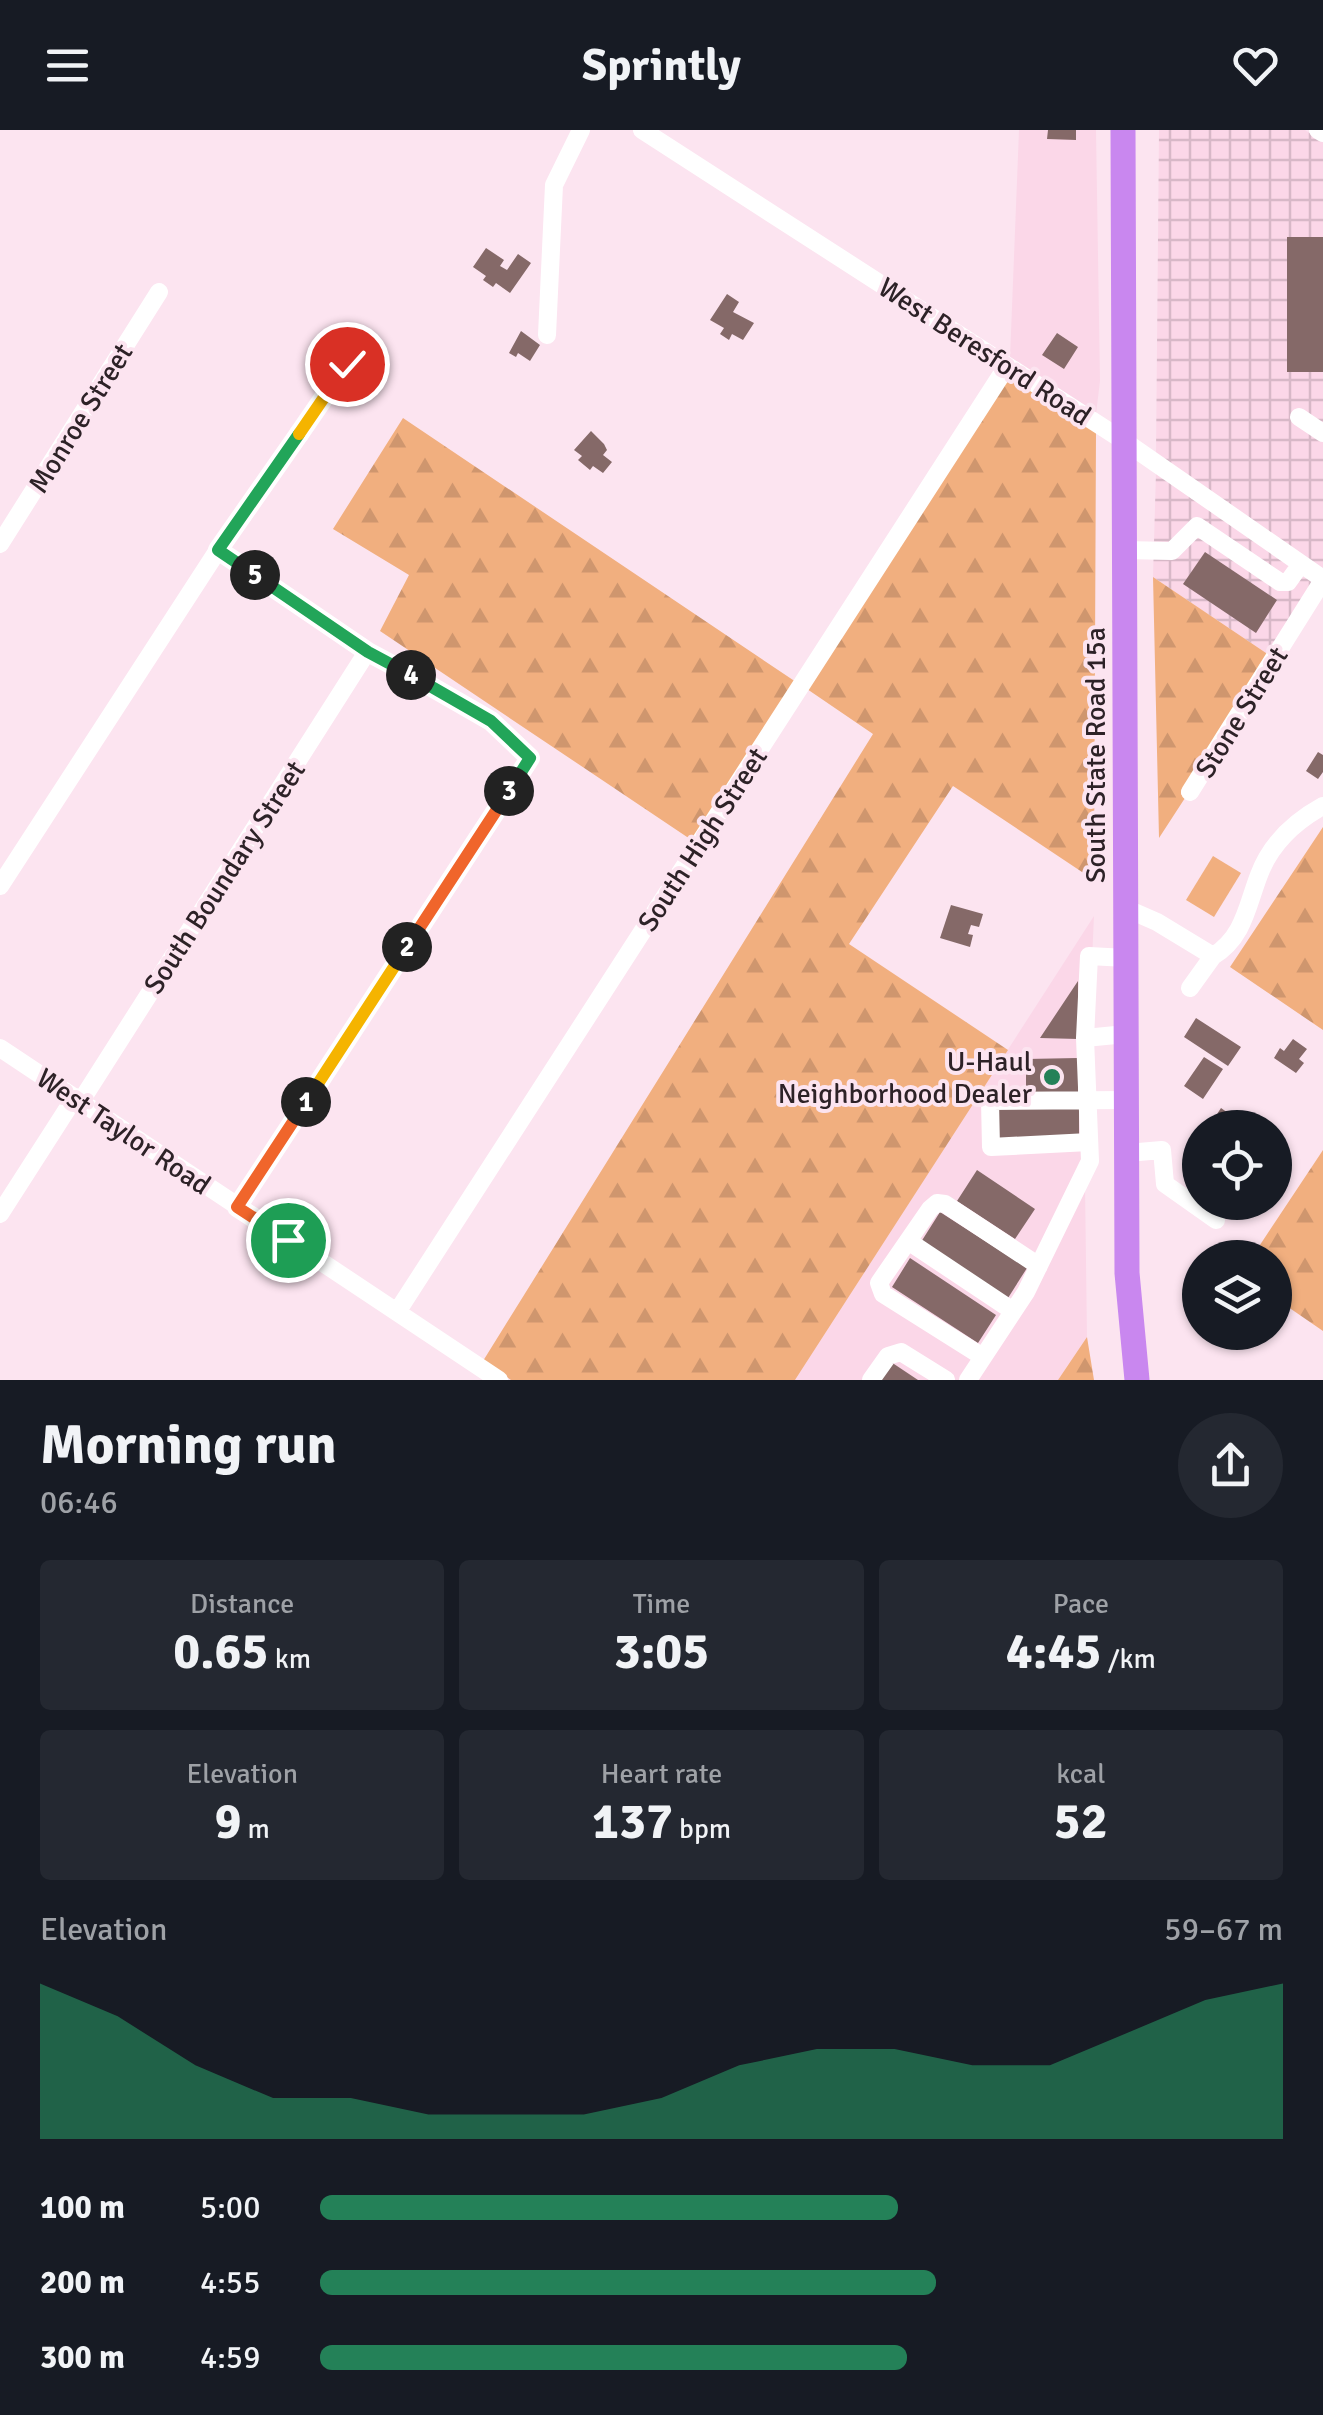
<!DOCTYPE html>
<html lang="en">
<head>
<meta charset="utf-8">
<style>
	:root { --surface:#171b24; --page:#242831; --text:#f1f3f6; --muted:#9ea1a6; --accent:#248158 }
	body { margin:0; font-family:Signika,sans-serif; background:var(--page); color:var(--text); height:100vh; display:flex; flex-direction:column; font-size:38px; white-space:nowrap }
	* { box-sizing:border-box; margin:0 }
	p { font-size:32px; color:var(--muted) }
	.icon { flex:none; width:55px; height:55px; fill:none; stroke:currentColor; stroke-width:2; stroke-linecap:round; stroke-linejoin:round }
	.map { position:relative; height:1250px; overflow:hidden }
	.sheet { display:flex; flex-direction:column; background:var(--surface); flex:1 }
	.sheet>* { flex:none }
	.tools { position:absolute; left:1182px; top:980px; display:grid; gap:20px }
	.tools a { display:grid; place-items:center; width:110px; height:110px; border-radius:50%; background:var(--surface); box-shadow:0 2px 8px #0004; font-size:50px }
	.pin { position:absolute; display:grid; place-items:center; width:85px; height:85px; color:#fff; margin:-42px; border:5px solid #fff; border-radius:50%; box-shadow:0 2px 10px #0007 }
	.km { position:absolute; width:50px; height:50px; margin:-25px; border-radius:50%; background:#222; color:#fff; font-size:28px; line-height:50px; text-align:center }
	.round { display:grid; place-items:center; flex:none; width:105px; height:105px; border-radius:52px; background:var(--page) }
	.summary { display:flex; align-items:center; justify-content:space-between; height:170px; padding:0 40px }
	h1 { font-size:55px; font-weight:700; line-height:75px }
	.stats { display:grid; grid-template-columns:repeat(3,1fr); gap:15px; height:170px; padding:10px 40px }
	.stats div { display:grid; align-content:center; border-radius:10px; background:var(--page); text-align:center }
	.stats b { font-size:50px; font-weight:700 }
	.stats small { font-size:28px; font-weight:400 }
	.stats p { font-size:28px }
	.chart { height:280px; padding:20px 40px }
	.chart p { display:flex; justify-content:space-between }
	.chart svg { width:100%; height:180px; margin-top:10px; fill:var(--accent); opacity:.7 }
	ul { padding:0 40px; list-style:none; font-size:32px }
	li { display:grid; grid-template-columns:160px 120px 1fr; align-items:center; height:75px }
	li i { height:25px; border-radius:12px; background:var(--accent) }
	header { display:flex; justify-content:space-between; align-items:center; height:130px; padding:0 40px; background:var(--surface); font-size:45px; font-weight:700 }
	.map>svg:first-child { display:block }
	.built { fill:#fbd7e8 }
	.industrial { fill:url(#industrial-grid) }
	.forest { fill:url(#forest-firs) }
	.pitch { fill:#f1af7f }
	.building { fill:#856968 }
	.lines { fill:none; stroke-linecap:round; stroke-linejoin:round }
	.path { stroke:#b09da7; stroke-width:2.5; stroke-dasharray:8 8; stroke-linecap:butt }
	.minor { stroke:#fff; stroke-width:18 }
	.highway { stroke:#c987ef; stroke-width:25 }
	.split-1-casing { stroke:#fff; stroke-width:20 }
	.split-2-casing { stroke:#fff; stroke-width:20 }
	.split-3-casing { stroke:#fff; stroke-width:20 }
	.split-4-casing { stroke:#fff; stroke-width:20 }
	.split-5-casing { stroke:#fff; stroke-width:20 }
	.split-6-casing { stroke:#fff; stroke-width:20 }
	.split-7-casing { stroke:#fff; stroke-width:20 }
	.split-1 { stroke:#f0652b; stroke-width:12 }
	.split-2 { stroke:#f5b400; stroke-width:12 }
	.split-3 { stroke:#f0652b; stroke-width:12 }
	.split-4 { stroke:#22a559; stroke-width:12 }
	.split-5 { stroke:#22a559; stroke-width:12 }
	.split-6 { stroke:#22a559; stroke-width:12 }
	.split-7 { stroke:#f5b400; stroke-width:12 }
	.poi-dot { fill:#248158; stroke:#fce4f0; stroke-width:4 }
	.labels { text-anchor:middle; stroke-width:8; stroke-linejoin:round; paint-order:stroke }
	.street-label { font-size:28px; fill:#2d2227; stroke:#fce4f0 }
	.poi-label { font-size:28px; fill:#2d2227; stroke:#fce4f0; text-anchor:end }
</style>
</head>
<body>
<header><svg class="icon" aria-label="menu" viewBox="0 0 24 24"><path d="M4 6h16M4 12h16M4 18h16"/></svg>Sprintly<svg class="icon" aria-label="heart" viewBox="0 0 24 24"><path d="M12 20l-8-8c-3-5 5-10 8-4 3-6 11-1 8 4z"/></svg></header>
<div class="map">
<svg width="1323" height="1250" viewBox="0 0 1323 1250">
	<defs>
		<pattern id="industrial-grid" width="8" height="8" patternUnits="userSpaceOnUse" patternTransform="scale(2.5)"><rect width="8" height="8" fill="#fbd7e8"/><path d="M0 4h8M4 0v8" fill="none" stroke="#d7b8c7"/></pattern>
		<pattern id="forest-firs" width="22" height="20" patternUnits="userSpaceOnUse" patternTransform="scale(2.5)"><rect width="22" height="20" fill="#f1af7f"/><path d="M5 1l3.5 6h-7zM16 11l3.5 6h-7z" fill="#cf966e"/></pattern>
	</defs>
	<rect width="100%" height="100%" fill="#fce4f0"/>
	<path class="built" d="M1019,0h77l4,251 -4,33 -86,-56z
		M1094,786l-11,244 -62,129 -61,91h-165z
		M1085,1055l2,152 -29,43h-82z"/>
	<path class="industrial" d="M1159,0h146l18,12v428l-167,-115z
		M1156,342l159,110 -46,73 -116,-78z"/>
	<path class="forest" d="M1009,245l87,57 -2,448 -141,-94 -104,158 159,106 -213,330h-284l-28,-19 390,-627 -66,-45z
		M403,288l393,264 -103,159 -313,-210 29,-56 -76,-46z
		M1153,447l116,78 -88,139 4,4 -26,40z
		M1323,697v203l-93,-63z
		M1323,1020v181l-48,-33v-40l-23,-1z
		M1087,1207l7,43h-36z"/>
	<path class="pitch" d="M1213,726l28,17 -27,44 -28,-17z"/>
	<path class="building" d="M1048,0h28v10l-29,-1z
		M1287,107h36v135h-36z
		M486,118l18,12 -4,6 7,4 11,-16 13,9 -21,30 -14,-10 -3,4 -10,-7 3,-4 -13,-9z
		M727,164l12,8 -6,10 21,11 -11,17 -11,-6 -3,6 -9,-6 4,-6 -14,-8z
		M521,201l19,14 -10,16 -12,-8 -2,4 -7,-4z
		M1057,203l21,14 -14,22 -22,-14z
		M591,301l13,13 3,6 -4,5 9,7 -9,11 -10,-7 -3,4 -12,-10 4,-4 -8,-6z
		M1205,422l72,48 -21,33 -73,-49z
		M1318,622l5,3v17l-5,7 -12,-8z
		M951,775l32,9 -4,13 -8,-2 -3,9 5,1 -3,12 -30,-9z
		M1078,851v58l-38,-1z
		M1196,888l45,29 -13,19 -44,-29z
		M1293,909l14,10 -8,10 5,4 -8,10 -22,-15 6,-10 4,3z
		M1204,927l19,12 -20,30 -19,-13z
		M1078,928v37h-52v-36z
		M996,976h83v35h-83z
		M1221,978l28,20h-41z
		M977,1040l58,39 -20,30 -58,-38z
		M940,1082l87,56 -19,30 -87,-56z
		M910,1128l86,57 -18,28 -86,-56z
		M891,1232l27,18h-38z"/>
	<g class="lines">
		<path class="path" d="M378,528l113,63 27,27"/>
		<path class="minor" d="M642,0l482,311 199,138
			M1318,0l5,3
			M547,205l7,-150 27,-55
			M1299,287l24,16
			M0,414l159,-252
			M1124,420l48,1 25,-25 83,56h8l13,-18
			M1190,662l133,-212
			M0,756l218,-336 129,-186
			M1125,778l32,14 56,34c31,-19 34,-50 46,-81 12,-32 35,-53 64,-69
			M1190,858l23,-32
			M1085,908l4,-82 37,2
			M0,918l499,332
			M81,971l286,-449 -149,-102
			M1089,1012l-98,5 -1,-46 136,-1
			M1127,1023l35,-3 3,34 51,36
			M237,1077l293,-449
			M0,1084l75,-117
			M908,1111l105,70
			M397,1182l610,-946
			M983,1227l-100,-63 -4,-11 51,-74 7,-6 8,1 94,62
			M871,1250l17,-24 13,-4 45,28
			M968,1250l58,-88 64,-131 -5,-123 41,-4"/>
		<path class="highway" d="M1123,0l4,1143 10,107"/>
	</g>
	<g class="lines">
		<defs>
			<path id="split-1" d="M288,1110l-51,-33 69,-105"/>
			<path id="split-2" d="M306,972l101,-155"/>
			<path id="split-3" d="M407,817l102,-156"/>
			<path id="split-4" d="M411,545l80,46 39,37 -21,33"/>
			<path id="split-5" d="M255,445l113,77 43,23"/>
			<path id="split-6" d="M255,445l-37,-25 81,-116"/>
			<path id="split-7" d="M299,304l48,-70"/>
		</defs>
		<use href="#split-1" class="split-1-casing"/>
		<use href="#split-2" class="split-2-casing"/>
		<use href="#split-3" class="split-3-casing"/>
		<use href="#split-4" class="split-4-casing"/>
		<use href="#split-5" class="split-5-casing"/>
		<use href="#split-6" class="split-6-casing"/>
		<use href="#split-7" class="split-7-casing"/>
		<use href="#split-1" class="split-1"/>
		<use href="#split-2" class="split-2"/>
		<use href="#split-3" class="split-3"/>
		<use href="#split-4" class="split-4"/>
		<use href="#split-5" class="split-5"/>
		<use href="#split-6" class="split-6"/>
		<use href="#split-7" class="split-7"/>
	</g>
	<circle class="poi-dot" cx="1052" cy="947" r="10"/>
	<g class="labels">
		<g class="street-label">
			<text transform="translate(985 221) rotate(33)" y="10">West Beresford Road</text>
			<text transform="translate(80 288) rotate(-58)" y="10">Monroe Street</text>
			<text transform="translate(1241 582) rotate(-58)" y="10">Stone Street</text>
			<text transform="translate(1095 625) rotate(-90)" y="10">South State Road 15a</text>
			<text transform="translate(702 709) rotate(-57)" y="10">South High Street</text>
			<text transform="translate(224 747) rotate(-57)" y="10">South Boundary Street</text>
			<text transform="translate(124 1001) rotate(34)" y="10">West Taylor Road</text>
		</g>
		<g class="poi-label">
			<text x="1032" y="941">U-Haul<tspan x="1032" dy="32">Neighborhood Dealer</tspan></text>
		</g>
	</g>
</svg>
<div class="tools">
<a><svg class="icon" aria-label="locate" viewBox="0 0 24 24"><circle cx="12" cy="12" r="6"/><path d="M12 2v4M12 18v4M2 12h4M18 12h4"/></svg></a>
<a><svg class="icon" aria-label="layers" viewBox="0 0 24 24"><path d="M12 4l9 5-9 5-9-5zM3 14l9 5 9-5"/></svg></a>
</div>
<div class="pin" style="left:288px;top:1110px;background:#1e9e55"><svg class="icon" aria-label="arrive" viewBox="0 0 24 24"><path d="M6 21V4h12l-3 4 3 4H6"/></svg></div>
<div class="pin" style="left:347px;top:234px;background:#d93025"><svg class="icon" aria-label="check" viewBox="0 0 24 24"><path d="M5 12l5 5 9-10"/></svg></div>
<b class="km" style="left:306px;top:972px">1</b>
<b class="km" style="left:407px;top:817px">2</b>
<b class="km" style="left:509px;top:661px">3</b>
<b class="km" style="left:411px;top:545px">4</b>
<b class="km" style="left:255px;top:445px">5</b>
</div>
<section class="sheet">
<div class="summary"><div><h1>Morning run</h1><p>06:46</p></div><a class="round"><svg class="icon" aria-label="share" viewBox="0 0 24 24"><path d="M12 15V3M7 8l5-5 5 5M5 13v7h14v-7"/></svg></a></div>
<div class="stats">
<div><p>Distance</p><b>0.65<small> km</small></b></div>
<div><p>Time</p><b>3:05</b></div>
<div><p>Pace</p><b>4:45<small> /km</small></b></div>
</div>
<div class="stats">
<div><p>Elevation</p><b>9<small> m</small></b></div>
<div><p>Heart rate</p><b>137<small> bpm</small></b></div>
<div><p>kcal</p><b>52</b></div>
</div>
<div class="chart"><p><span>Elevation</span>59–67 m</p>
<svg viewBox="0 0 160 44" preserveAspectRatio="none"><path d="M0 44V6L10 14L20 26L30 34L40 34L50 38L60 38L70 38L80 34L90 26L100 22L110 22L120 26L130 26L140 18L150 10L160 6V44z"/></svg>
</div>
<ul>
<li><b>100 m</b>5:00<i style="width:60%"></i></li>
<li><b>200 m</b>4:55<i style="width:64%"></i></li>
<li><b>300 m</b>4:59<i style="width:61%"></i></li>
</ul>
</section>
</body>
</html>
